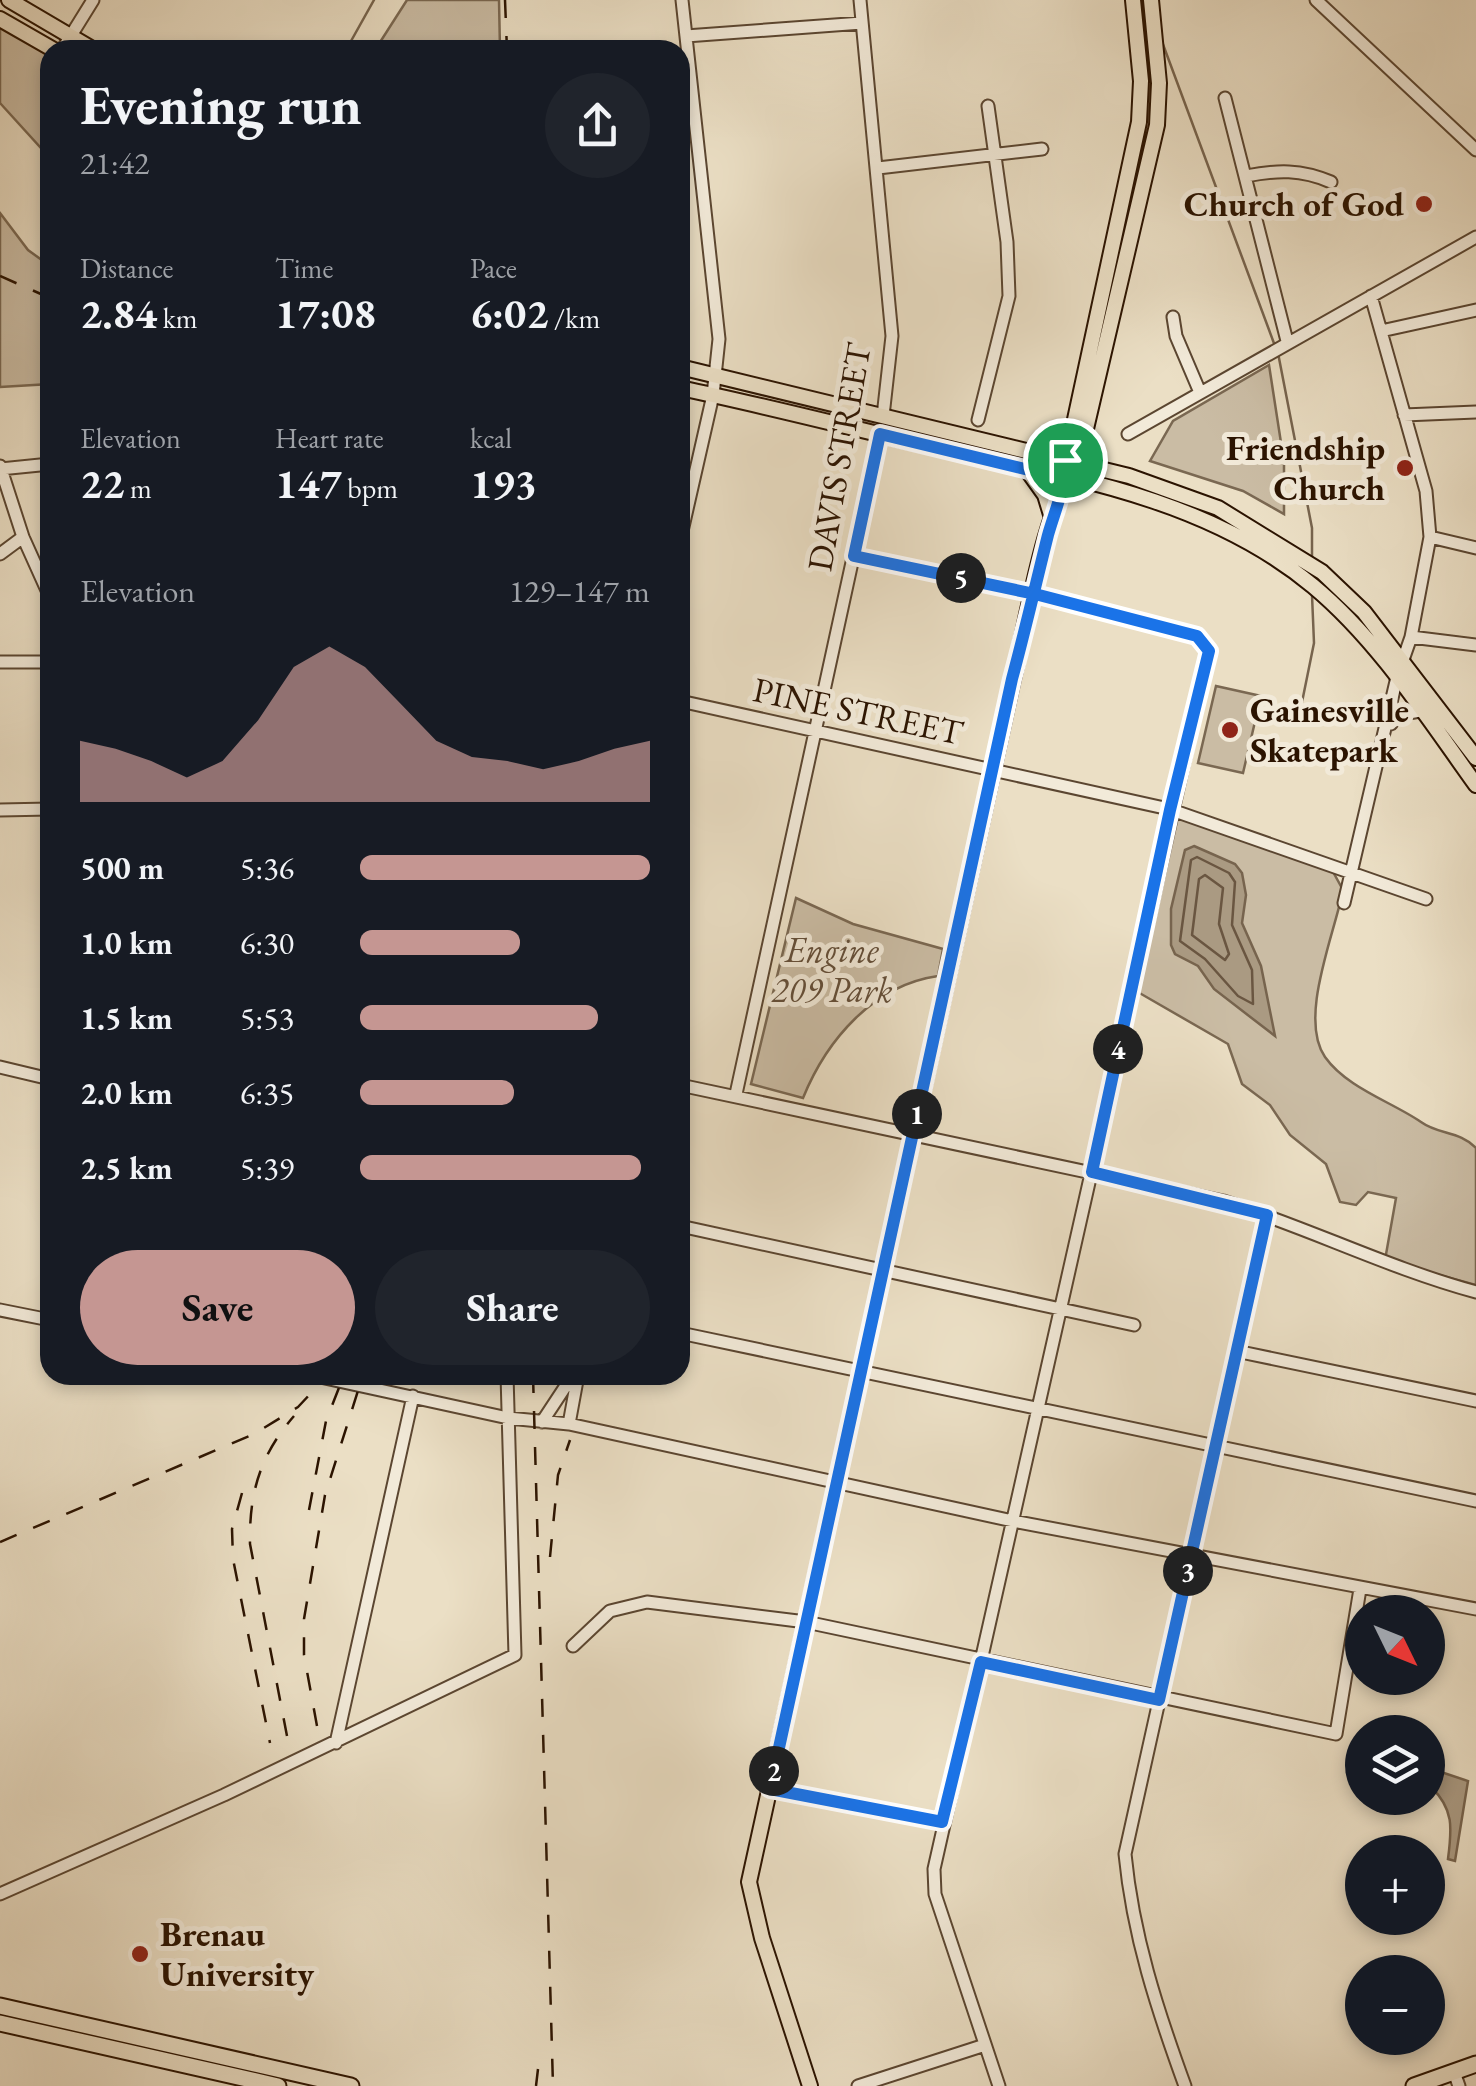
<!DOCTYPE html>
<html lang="en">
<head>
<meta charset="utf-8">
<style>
	:root { --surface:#171b24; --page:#20242c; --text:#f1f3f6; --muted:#9ea1a6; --accent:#c59692 }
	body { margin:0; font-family:"EB Garamond",serif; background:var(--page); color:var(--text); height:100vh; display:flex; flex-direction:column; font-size:38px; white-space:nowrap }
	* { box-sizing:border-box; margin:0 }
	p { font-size:32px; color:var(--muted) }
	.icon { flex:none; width:55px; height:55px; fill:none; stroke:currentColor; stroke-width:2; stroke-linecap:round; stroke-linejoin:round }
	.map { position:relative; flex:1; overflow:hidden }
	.side { position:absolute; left:40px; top:40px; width:650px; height:1345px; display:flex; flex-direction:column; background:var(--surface); border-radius:30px; box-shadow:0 5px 15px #0003 }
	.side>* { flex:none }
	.needle { width:65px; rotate:133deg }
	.buttons { position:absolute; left:1345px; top:1595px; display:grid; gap:20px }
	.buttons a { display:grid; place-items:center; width:100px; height:100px; border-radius:50%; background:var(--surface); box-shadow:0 5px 15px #0003; font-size:50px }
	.pin { position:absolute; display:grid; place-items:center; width:85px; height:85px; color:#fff; margin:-42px; border:5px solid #fff; border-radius:50%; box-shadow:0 2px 10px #0007 }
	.km { position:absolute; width:50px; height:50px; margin:-25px; border-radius:50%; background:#222; color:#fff; font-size:28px; line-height:50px; text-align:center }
	.round { display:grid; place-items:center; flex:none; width:105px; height:105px; border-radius:52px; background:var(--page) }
	.overview { display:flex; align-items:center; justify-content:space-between; height:170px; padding:0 40px }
	h1 { font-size:55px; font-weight:700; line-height:75px }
	.figures { display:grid; grid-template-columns:repeat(3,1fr); gap:15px; height:170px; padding:10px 40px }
	.figures div { display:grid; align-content:center }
	.figures b { font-size:42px; font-weight:700 }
	.figures small { font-size:28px; font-weight:400 }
	.figures p { font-size:28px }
	.chart { height:280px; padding:20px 40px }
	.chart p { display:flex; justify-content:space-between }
	.chart svg { width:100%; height:180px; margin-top:10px; fill:var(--accent); opacity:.7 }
	.cta { display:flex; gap:20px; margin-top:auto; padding:20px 40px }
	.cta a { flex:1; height:115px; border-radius:60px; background:var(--accent); color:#111; font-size:40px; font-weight:700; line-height:115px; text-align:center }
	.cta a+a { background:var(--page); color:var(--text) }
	ul { padding:0 40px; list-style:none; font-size:32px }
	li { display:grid; grid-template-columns:160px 120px 1fr; align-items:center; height:75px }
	li i { height:25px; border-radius:12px; background:var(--accent) }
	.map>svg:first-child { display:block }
	.green { fill:#cabca4; stroke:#7a6852; stroke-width:2.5 }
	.water { fill:#aa9a82; stroke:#77644e; stroke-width:2.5 }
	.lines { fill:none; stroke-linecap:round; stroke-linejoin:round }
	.shore { stroke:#6a5641; stroke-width:2.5 }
	.stream { stroke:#77644e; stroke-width:2.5 }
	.minor-casing { stroke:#5b4631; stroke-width:15 }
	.major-casing { stroke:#2b1300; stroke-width:18 }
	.highway-casing { stroke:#2b1300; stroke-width:19 }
	.minor { stroke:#f2ead9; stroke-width:11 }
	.major { stroke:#ebdfc5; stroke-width:14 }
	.highway { stroke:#ebdfc5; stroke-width:15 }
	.rail { stroke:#2b1300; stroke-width:2.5; stroke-dasharray:18 18; stroke-linecap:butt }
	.route-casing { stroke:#fff; stroke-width:20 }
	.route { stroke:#1a73e8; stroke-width:12 }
	.poi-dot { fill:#8f2418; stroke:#f2ead9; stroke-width:4 }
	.labels { text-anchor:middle; stroke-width:10; stroke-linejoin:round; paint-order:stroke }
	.poi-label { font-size:35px; font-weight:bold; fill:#2b1300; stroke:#f2ead9; text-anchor:end }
	.street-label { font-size:35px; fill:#2b1300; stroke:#f2ead9 }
	.park-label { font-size:35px; font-style:italic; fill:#634e39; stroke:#f2ead9 }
</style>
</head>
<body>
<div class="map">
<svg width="1476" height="2086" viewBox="0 0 1476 2086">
	<rect width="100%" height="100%" fill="#ebdfc5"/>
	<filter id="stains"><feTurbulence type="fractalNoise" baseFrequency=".002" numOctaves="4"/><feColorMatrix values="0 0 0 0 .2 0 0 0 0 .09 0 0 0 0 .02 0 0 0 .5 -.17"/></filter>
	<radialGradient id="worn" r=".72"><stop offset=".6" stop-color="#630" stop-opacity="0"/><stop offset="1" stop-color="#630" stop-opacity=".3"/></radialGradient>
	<path class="green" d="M407,0h92l1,50h-125z
		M0,24l50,26v108l-50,-55z
		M0,213l28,37 22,16v118l-50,3z
		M1269,365l15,97v52l-41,-23 -93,-30 23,-40z
		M1216,686l45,10 -18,77 -45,-10z
		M1175,816l157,54 11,20c-8,43 -45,128 -18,167 22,31 67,45 96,65 18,13 39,9 55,26v137l-91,-25 11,-62 -28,-6 -12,13 -16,-3 -14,-38 -36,-29 -20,-30 -28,-21 -14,-40 -92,-53z
		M796,898l57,26 90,25 -5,27c-64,9 -111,63 -135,122l-52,-14z"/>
	<path class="water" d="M1194,846l41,18 7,9 4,22 -4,28 19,43 14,70 -61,-47 -16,-23 -23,-12 -4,-9v-36l14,-59z
		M1435,1770l33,11 -13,80 -7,-2c4,-31 6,-50 -17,-72z"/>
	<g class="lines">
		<path class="shore" d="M1197,857l32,16 6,9 -3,43 20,45 1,34 -15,-8 -33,-37 -25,-18 11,-81z
			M1205,875l18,13 -4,36 10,30 -4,6 -33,-25 7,-56z"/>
		<path class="stream" d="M1161,39l114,307
			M346,50l28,-50
			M1278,353l34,175v29
			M1300,712l14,-69 -2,-48"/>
		<defs>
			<path id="minor" d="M860,0l32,336 -9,80
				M1316,0l160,150
				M686,36l176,-13
				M62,50l31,-50
				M1225,98l62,243
				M878,168l164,-19
				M1246,176c31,-6 55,-7 85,6
				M1173,317l3,19 23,54
				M1381,331l95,-21
				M1404,415l72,-3
				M978,420l31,-124 -2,-54 -19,-136
				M1128,434l348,-197
				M0,466l23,71 27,60
				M0,469l50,-5
				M1430,537l46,11
				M680,540l33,-145 6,-56 -37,-339
				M0,554l23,-17
				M854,556l181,38 162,42 12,15 -275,1218 1,25 64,192
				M1411,637l65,8
				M0,662h50
				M680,701l489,108 257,90
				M1391,724l6,-9 23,-4
				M0,810l50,-1
				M1344,903l53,-226 14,-40 19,-100 -4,-46 -55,-195
				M0,1067l50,12
				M680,1085l543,116c86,27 165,67 253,91
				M736,1094l144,-660
				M680,1226l454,99
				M0,1310l50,10
				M680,1333l796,168
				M1236,1351l240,50
				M311,1375l197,43 61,6 444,97 463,88
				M542,1422l31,-47
				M569,1424l9,-49
				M573,1646l37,-35 37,-9 159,20 530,112 24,-145
				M336,1743l77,-347
				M770,1789l172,33
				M0,1894l224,-99 291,-140 -8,-280
				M1454,2072l5,14
				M858,2086l127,-41
				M1185,2086c-28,-77 -52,-150 -60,-232l142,-639"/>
			<path id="major" d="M9,0l85,50
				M0,19l54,31
				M680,367l449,109 89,32 104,64 42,40 112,146
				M680,388c82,17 163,38 244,57 135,30 279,50 389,141 65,54 114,131 163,199
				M1065,466l74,-344 2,-41 -8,-81
				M1025,467l20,28 7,23
				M810,2086l-48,-148 -13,-56 264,-1203c14,-57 31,-172 65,-216l79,-338 2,-42 -8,-83"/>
			<path id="highway" d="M0,2006l351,80
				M0,2023l278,63
				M1414,2086l62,-22"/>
		</defs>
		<use href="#minor" class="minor-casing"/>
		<use href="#major" class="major-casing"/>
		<use href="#highway" class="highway-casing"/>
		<use href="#minor" class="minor"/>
		<use href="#major" class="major"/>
		<use href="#highway" class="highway"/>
		<path class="rail" d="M505,0l2,50
			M0,276l50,22
			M533,1375l20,711
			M242,1493l-10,36 1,30 37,184
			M309,1510l17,-89 18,-46
			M0,1542l254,-108 44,-27 30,-32
			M550,1557l8,-82 12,-35
			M317,1726l-13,-71v-36l21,-124 38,-120
			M287,1736l-37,-192c-1,-51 10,-89 44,-128
			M536,2086l2,-17"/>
	</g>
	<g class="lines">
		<defs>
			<path id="route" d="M1065,460c1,27 -10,50 -17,75 -12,48 -23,96 -36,144l-242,1110 172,33 39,-160 178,38 108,-485 -175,-43 78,-362 39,-159 -12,-15 -162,-42 -181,-38 26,-122 186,45 12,-15 -13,-4"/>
		</defs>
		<use href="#route" class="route-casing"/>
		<use href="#route" class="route"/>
	</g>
	<g class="poi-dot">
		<circle cx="1424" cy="204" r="10"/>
		<circle cx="1405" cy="468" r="10"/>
		<circle cx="1230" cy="730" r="10"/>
		<circle cx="140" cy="1954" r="10"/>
	</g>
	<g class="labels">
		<g class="poi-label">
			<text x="1404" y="216">Church of God</text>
			<text x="1385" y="460">Friendship<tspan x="1385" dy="40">Church</tspan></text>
			<text x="1250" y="722" text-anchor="start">Gainesville<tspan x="1250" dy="40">Skatepark</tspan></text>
			<text x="160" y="1946" text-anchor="start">Brenau<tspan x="160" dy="40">University</tspan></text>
		</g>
		<g class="street-label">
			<text transform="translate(839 457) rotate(-80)" y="12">DAVIS STREET</text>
			<text transform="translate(858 711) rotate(12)" y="12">PINE STREET</text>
		</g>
		<g class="park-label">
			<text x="832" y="962">Engine<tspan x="832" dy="40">209 Park</tspan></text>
		</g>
	</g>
	<rect width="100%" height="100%" filter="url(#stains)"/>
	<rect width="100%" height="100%" fill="url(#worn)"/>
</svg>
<div class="buttons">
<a><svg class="needle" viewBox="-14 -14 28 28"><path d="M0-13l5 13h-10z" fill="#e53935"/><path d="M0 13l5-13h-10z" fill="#9ea1a6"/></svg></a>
<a><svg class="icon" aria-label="layers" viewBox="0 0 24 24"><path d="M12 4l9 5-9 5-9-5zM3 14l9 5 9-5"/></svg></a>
<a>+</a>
<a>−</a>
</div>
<div class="pin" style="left:1065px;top:460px;background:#1e9e55"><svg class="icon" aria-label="arrive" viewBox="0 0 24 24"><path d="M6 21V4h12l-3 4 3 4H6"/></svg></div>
<b class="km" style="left:917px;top:1114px">1</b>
<b class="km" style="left:774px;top:1771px">2</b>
<b class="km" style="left:1188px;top:1571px">3</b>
<b class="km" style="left:1118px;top:1049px">4</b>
<b class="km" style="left:961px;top:578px">5</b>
<section class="side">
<div class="overview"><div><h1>Evening run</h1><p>21:42</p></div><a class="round"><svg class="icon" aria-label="share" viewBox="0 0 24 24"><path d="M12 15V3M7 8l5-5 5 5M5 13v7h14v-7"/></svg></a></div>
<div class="figures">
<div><p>Distance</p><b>2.84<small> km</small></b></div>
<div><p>Time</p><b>17:08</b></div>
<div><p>Pace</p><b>6:02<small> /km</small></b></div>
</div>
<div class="figures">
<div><p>Elevation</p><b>22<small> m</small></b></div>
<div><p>Heart rate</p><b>147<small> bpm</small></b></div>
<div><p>kcal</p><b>193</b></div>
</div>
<div class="chart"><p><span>Elevation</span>129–147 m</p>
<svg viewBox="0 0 160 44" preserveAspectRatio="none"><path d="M0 44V29L10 31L20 34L30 38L40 34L50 24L60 11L70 6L80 11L90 20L100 29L110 33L120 34L130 36L140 34L150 31L160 29V44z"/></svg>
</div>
<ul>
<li><b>500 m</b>5:36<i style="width:100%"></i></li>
<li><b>1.0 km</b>6:30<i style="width:55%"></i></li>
<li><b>1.5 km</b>5:53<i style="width:82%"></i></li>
<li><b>2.0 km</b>6:35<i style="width:53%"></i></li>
<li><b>2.5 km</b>5:39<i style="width:97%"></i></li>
</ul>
<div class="cta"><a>Save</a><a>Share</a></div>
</section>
</div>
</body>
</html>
